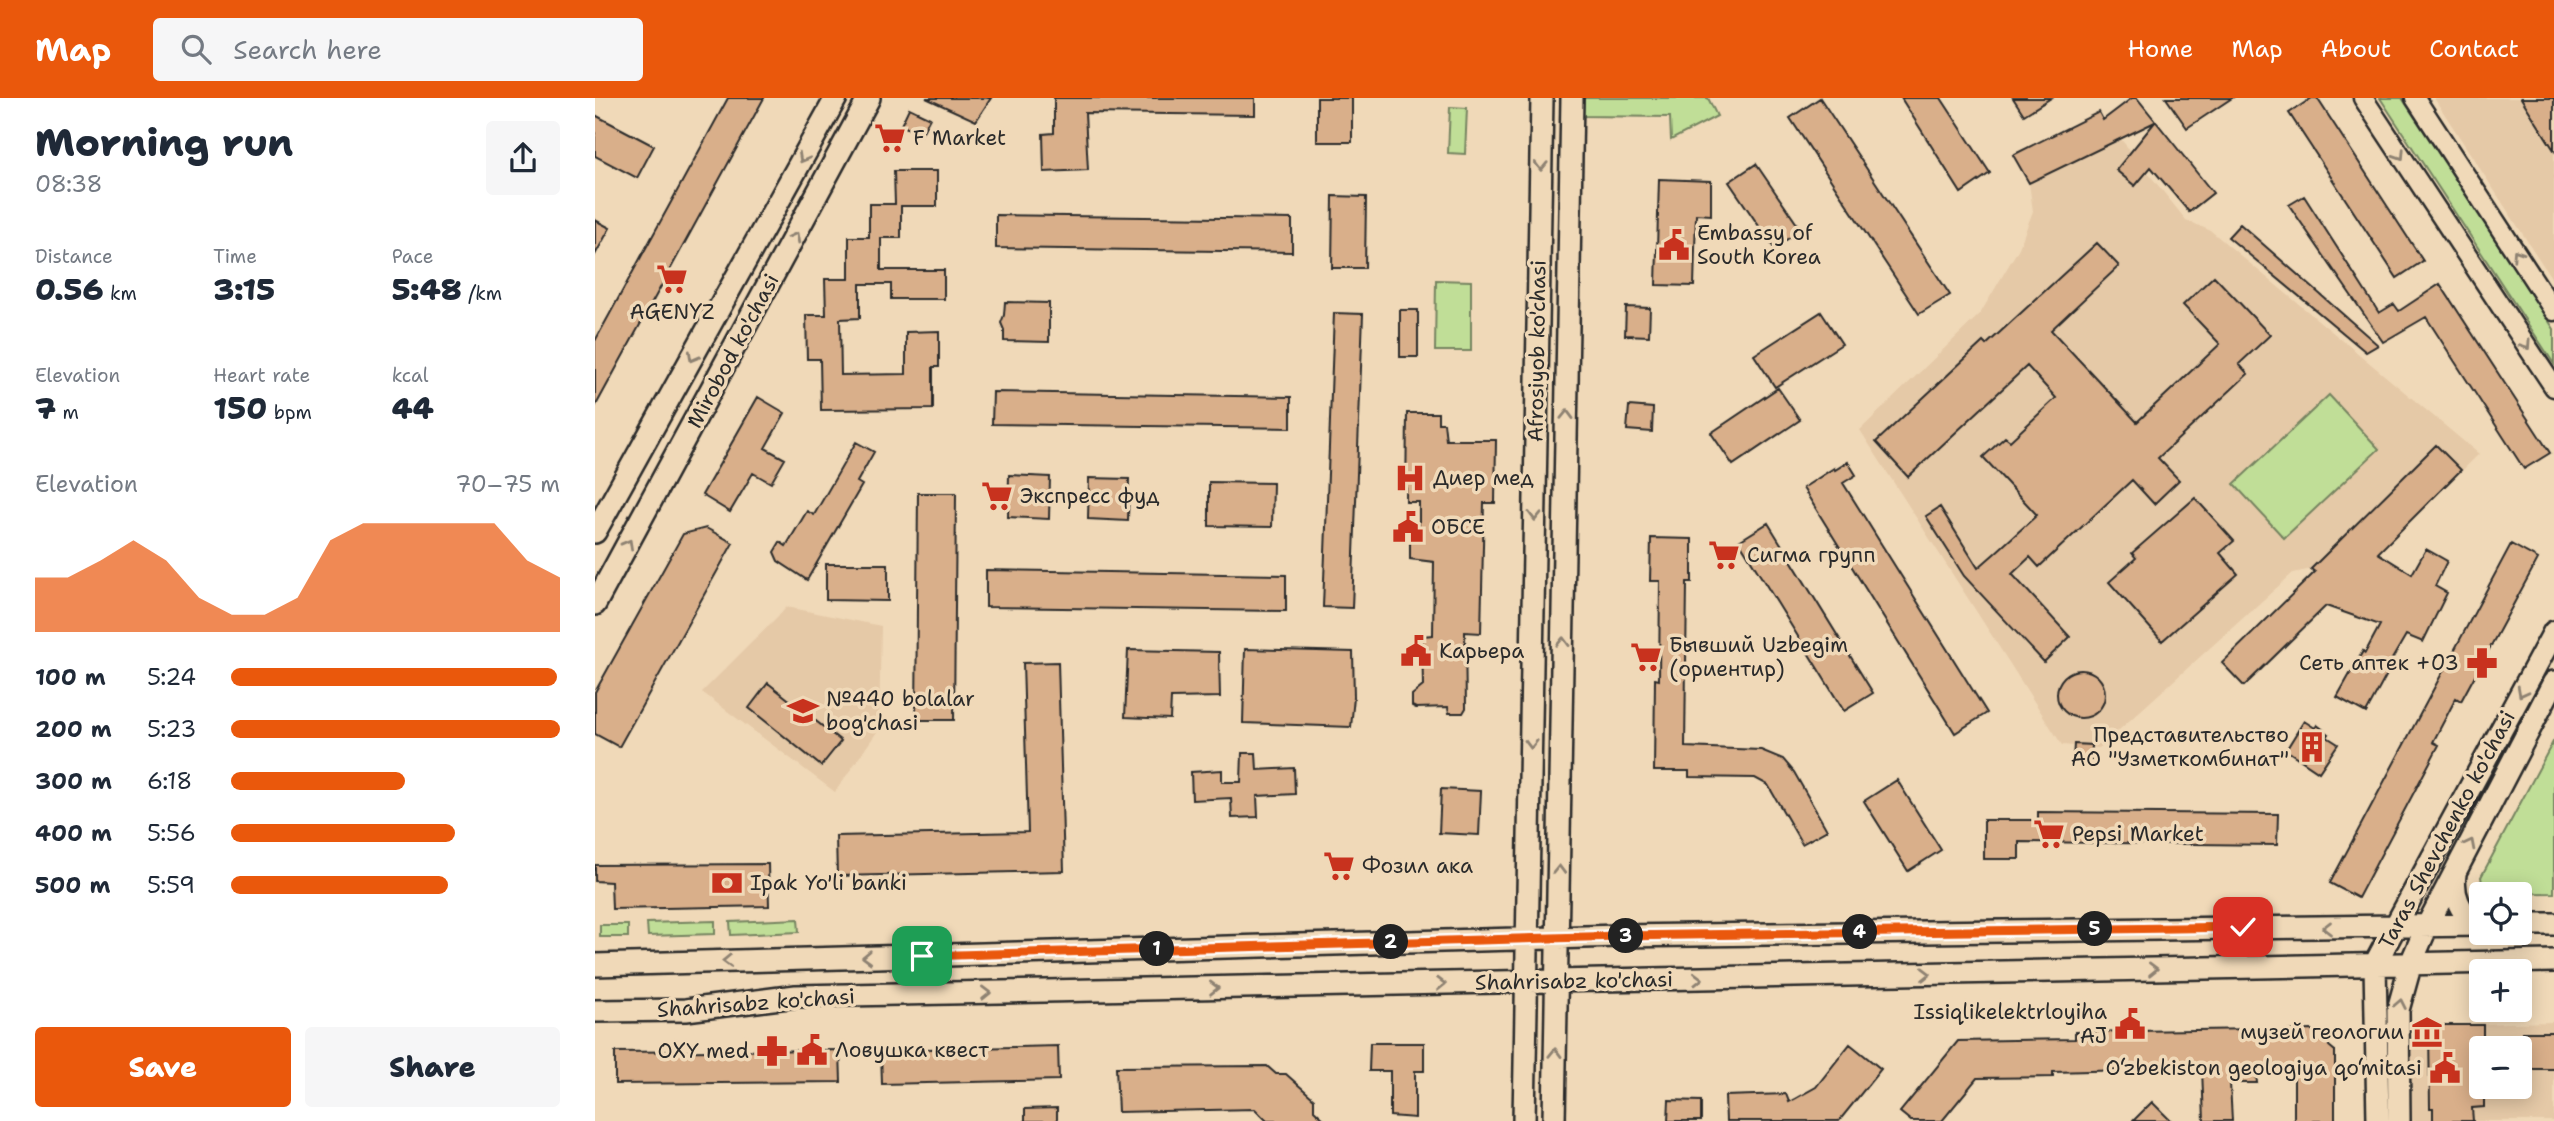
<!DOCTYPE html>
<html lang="en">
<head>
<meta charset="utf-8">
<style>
	:root { --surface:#fff; --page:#f6f6f7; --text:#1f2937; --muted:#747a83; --accent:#ea580c }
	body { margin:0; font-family:"Shantell Sans",sans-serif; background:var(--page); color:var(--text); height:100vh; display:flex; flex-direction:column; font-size:26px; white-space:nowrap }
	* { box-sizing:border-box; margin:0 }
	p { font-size:23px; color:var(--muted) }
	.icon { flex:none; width:38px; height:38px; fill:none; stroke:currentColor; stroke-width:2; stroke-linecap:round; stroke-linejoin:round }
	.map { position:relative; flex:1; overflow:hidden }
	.sheet { display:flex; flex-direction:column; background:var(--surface); width:595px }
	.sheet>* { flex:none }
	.controls { position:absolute; left:1874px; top:784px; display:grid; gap:14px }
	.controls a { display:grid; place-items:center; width:63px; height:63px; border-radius:7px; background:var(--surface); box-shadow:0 4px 18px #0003; font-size:35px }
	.pin { position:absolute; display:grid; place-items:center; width:60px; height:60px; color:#fff; margin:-30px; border-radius:14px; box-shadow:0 4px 10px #0006 }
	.km { position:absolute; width:35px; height:35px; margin:-18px; border-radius:50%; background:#222; color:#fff; font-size:19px; line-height:35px; text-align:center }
	.round { display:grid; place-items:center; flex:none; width:74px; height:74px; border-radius:7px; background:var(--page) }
	.headline { display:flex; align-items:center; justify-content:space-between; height:119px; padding:0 35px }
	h1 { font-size:38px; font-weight:800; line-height:52px }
	.stats { display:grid; grid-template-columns:repeat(3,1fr); gap:10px; height:119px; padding:7px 35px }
	.stats div { display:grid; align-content:center }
	.stats b { font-size:30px; font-weight:800 }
	.stats small { font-size:19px; font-weight:400 }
	.stats p { font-size:19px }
	.chart { height:196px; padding:14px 35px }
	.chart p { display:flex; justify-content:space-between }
	.chart svg { width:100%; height:126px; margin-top:7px; fill:var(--accent); opacity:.7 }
	.primary-button { display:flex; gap:14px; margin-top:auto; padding:14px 35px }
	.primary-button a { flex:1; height:80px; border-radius:7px; background:var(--accent); color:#fff; font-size:28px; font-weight:800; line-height:80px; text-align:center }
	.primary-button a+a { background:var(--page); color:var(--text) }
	ul { padding:0 35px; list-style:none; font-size:23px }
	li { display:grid; grid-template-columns:112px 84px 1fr; align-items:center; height:52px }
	li i { height:18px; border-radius:9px; background:var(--accent) }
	header { display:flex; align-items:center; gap:42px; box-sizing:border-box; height:98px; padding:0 35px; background:var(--accent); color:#fff }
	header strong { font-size:33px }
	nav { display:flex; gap:38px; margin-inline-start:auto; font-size:24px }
	.search { width:490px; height:63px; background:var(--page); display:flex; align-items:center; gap:18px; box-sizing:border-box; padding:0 24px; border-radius:7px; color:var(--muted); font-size:26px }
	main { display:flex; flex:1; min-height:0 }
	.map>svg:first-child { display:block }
	.built { fill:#e5c9a7; fill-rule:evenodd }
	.green { fill:#c0de97; stroke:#768461; stroke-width:2 }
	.building { fill:#d9af8a; stroke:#2b2b2b; stroke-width:2 }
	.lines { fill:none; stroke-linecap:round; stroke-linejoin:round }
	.minor-casing { stroke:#2b2b2b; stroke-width:23 }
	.major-casing { stroke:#2b2b2b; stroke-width:26 }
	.minor { stroke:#f0d9b8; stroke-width:18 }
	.major { stroke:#f0d9b8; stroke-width:21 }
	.oneway { stroke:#8e8272 }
	.route-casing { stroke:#fff; stroke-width:14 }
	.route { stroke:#ea580c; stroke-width:9 }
	.labels { text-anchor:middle; stroke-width:7; stroke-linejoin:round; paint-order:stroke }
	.poi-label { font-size:21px; fill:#2b2b2b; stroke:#f0d9b8; text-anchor:start }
	.street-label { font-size:21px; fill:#2b2b2b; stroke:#f0d9b8 }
</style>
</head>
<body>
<header>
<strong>Map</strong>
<div class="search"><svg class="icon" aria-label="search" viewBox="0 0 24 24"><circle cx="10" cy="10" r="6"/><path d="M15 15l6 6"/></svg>Search here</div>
<nav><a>Home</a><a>Map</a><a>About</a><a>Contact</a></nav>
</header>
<main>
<section class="sheet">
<div class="headline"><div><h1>Morning run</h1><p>08:38</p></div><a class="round"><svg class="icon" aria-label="share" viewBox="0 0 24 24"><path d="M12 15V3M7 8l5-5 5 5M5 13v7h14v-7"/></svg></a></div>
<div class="stats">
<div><p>Distance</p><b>0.56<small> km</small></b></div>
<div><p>Time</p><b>3:15</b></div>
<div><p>Pace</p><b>5:48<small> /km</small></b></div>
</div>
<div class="stats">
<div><p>Elevation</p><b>7<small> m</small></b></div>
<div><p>Heart rate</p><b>150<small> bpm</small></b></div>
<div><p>kcal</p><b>44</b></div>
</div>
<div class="chart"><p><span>Elevation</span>70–75 m</p>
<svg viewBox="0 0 160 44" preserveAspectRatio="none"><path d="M0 44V25L10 25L20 19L30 12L40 19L50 32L60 38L70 38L80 32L90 12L100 6L110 6L120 6L130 6L140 6L150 19L160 25V44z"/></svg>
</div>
<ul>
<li><b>100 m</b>5:24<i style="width:99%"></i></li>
<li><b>200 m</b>5:23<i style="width:100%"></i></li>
<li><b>300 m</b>6:18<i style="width:53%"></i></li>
<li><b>400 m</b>5:56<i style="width:68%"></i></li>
<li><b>500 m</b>5:59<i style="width:66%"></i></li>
</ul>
<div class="primary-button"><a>Save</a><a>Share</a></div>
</section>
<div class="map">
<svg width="1959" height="1023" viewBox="0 0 1959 1023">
	<rect width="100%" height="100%" fill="#f0d9b8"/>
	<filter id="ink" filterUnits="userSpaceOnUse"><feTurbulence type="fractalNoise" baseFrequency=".0143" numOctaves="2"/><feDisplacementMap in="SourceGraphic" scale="14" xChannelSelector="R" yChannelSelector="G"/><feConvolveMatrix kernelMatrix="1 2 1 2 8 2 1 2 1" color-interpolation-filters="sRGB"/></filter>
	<g filter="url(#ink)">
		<path class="built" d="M1839,0h120v184z
			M1504,14l87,108 25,11 268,223 -143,140 -24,-25 -19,4 -194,175 -37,-3 -202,-315 120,-116 39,-66 14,-37 -4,-28 -16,-28z
			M192,509l94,19 -2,103 -44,63 -133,-100z
			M1959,924v99h-145l-2,-95zM1886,950h39v39h-39z"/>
		<path class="green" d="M986,0h127l9,18 -46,24 -1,-23 -89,-1z
			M1785,0h22l152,231v35z
			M855,9l17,1 -2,46 -17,-1z
			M841,182l35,1v70h-36z
			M1734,297l50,54 -95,89 -50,-54z
			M1959,642v153l-65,1 -6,-5 -2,-12z
			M203,821l1,13 -68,3 -1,-13z
			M120,823v13l-67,2 -1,-13z
			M5,827h28v12h-28z"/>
		<path class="building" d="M133,0h36l-169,309v-66z
			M331,0h65l-15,23z
			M459,0h201v17l-170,-2 3,57 -44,2 -1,-38 11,-1z
			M722,0h35v44h-35z
			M1225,0l130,197 -31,19 -129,-196z
			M1306,0h40l49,75 -29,20z
			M1418,0h38l-27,17z
			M1537,0h5l76,95 -24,19 -38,-45 -16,19 -19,-16 39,-48 -126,61 -16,-28 86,-43 4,8z
			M1571,0h66l-45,30z
			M1717,0h5l106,163 -26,17 -108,-165z
			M1926,0h33v52z
			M314,10l21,10 -9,17 -20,-10z
			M0,17l59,31 -17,32 -42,-22z
			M1161,66l45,66 -27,18 -45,-66z
			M299,73h43v35h-36v32h-20v32h63v29h-53v-15h-31v34l-20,1 1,56 65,-1v-42l33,-1v36h-6v42l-112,1 -1,-51h-13l-1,-44h20l-1,-36h24v-42h20v-33h26z
			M1064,81l52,2v34l-15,-1 -2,72 -38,-1z
			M738,98l33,1 -1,71h-33z
			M1709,98l75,117 15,-9 5,7 41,-27 110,169 -26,16 -98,-152 -43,25 -94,-137z
			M401,117l296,4v33l-296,-4z
			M0,122l15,8 -15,27z
			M1645,126l138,121 -12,7 -138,-115z
			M1502,145l22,23 -68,64 86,92 83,-78 -37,-39 31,-29 56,59 -31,29 9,10 -90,84 21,22 -25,24 -22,-24 -93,87 -9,-10 -18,17 58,63 -26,25 -80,-86 -38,-60 14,-9 38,61 16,-14 43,-39 -54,-58 22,-20 5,4 46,-43 -29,-32 -119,111 -32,-35 107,-100 3,3z
			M410,204l44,1v39l-45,-1v-11l-3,-7 3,-8z
			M1031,209l24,1 -1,28 -24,-1z
			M805,212h18v47h-18z
			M1226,214l21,32 -67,43 -21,-32z
			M739,215l29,1 -11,294 -29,-1z
			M1183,290l22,32 -67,45 -22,-32z
			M398,294l298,5v31l-299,-4z
			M163,299l27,16 -20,35 20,11 -14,24 -18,-10 -23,39 -28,-17z
			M1034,308l24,2 -1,24 -25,-2z
			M812,315h31v10h6l2,17h50l-1,63h-11l-3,130 -16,-1 1,76 -3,5h-14l-1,-6 -32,1 -4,-2v-11l11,-9 -1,-50 11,-1 1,-73 -24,-3v-29h9v-28h-13z
			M261,344l18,10 -17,30 5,3 -55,95 -29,-19 -4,-9 6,-10 6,4 21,-35 7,4z
			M1841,347l25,25 -83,83 34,21 14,-25 21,12 -12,25 12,7 -24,49 -17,-7 -18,31 3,1 -25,46 -29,-16 26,-46 2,2 15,-28 -54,-19 -82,80 -22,-23 93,-91 -4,-3z
			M1253,364l8,13 -13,8 144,230 -32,20 -152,-245 31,-20 1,2z
			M414,377l41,2 -1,42 -41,-2z
			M494,380l40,1 -1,42 -40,-2z
			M614,384l64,1 -1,44 -63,-1z
			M323,395h38l-2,227h-38z
			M1600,400l39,43 -14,12 18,21 -76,67 -53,-59 27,-24 -4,-5z
			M1173,425l105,170 -29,18 -105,-170z
			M111,430l27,15 -114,204 -24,-13v-42l88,-158z
			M1056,440l41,1v43h-5l-2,165 76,3 22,9 11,13 33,58 -25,14 -34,-59 -13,-7 -66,-1v-6h-35l1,-92 4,1 1,-99h-10z
			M1916,446l27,15 -77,142 -5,-3 -23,44 6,3 -81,153 -28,-15z
			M231,466h62v37l-62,-1z
			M391,472l300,5v36l-300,-4z
			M650,551l108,3 1,45 -3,30 -108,-4z
			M533,552l91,2 1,45 -49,1 -1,21 -45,-2z
			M463,564l6,209 -227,5 -1,-40 192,-4 -5,-169z
			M1462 596a24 24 0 1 1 48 0a24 24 0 1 1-48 0Z
			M173,585l73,58 -20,25 -72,-58z
			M1709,623l11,7 2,-3 12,9 -2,3 11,7 -19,28 -33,-22z
			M1479,646l18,1 -1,15 -18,-1z
			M647,655h14l1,17 37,-2 1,26 -38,2 1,21 -26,1 -1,-20 -39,2 -1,-28 31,-2v12h19z
			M1302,682l44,70 -33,21 -44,-70z
			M846,691l40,2 -2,44 -40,-2z
			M1443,714l240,2 -1,31 -258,-3v17h-35v-39h54z
			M173,766l1,42 -157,3 -1,-27 -16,-1v-16z
			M1834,927h54v23l-2,5h-6l1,27h5v7h3v20l-12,1 1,13h-40v-13h-3z
			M1661,931v3l56,-2 6,5h8l3,11 6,5v70h-41v-47h-38l1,9h-27l2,38h-28l-2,-53 -149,4v5l-76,1 -35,43h-31l-11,-9 58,-71 117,-2v-7z
			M1927,934h32v37h-32z
			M775,945h54v28h-9v47l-25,-2v-45h-21z
			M1255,946l31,25 -42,52h-113l-1,-25 61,-2 3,8 27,-15z
			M463,948l1,34 -177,4 -1,-34z
			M245,952l1,32 -226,2v-32z
			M672,968l9,8h10l28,25v11l12,11h-59l-12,-12 -137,3 -2,-45z
			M1074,1002l32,1v20h-33z
			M1557,1004l19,19h-38z
			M462,1010v13h-32v-12z"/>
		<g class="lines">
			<defs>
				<path id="minor" d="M1768,0l191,289
					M1820,0l139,213"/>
				<path id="major" d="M0,434l241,-434
					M0,506l274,-506
					M1860,776c-3,22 5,36 20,51
					M1925,826h34
					M0,867l1024,-29 862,-11
					M0,913l91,-1 110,-14 1758,-35
					M929,1023l18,-1023
					M959,1023l18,-1023
					M1783,1023l-3,-157 179,-332
					M1804,1023l-1,-111 13,-47 16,-37 127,-244"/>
			</defs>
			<use href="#minor" class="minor-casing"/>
			<use href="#major" class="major-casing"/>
			<use href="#minor" class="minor"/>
			<use href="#major" class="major"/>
		</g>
		<defs><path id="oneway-chevron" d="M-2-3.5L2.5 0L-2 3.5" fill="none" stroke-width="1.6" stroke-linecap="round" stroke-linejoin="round" transform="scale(1.75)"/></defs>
		<g class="oneway">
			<use href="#oneway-chevron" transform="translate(1805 57) rotate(57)"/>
			<use href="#oneway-chevron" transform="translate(208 60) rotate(119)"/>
			<use href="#oneway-chevron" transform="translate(946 68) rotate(91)"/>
			<use href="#oneway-chevron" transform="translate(200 139) rotate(-62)"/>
			<use href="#oneway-chevron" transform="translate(1922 156) rotate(-123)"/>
			<use href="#oneway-chevron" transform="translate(1931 247) rotate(56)"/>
			<use href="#oneway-chevron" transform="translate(98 259) rotate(119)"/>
			<use href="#oneway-chevron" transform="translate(972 317) rotate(-89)"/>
			<use href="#oneway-chevron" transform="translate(940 418) rotate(91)"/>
			<use href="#oneway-chevron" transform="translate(33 446) rotate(-61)"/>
			<use href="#oneway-chevron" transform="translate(968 544) rotate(-89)"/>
			<use href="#oneway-chevron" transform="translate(1927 594) rotate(118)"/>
			<use href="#oneway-chevron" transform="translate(936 646) rotate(91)"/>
			<use href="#oneway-chevron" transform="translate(1875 746) rotate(-63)"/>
			<use href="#oneway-chevron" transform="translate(964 772) rotate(-89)"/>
			<use href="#oneway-chevron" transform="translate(1732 830) rotate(-180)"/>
			<use href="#oneway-chevron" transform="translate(272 859) rotate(178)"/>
			<use href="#oneway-chevron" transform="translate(132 863) rotate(178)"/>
			<use href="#oneway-chevron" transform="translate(1558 871) rotate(-1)"/>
			<use href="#oneway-chevron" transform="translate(1331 876) rotate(-1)"/>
			<use href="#oneway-chevron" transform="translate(1103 881) rotate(-1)"/>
			<use href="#oneway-chevron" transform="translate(846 886) rotate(-1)"/>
			<use href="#oneway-chevron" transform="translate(619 890) rotate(-1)"/>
			<use href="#oneway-chevron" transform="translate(391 895) rotate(-1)"/>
			<use href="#oneway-chevron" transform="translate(1805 906) rotate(-79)"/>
			<use href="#oneway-chevron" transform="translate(960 955) rotate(-89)"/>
		</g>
	</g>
	<g class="lines" filter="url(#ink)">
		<defs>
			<path id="route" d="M327,858l697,-20 624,-9"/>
		</defs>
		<use href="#route" class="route-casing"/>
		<use href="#route" class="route"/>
	</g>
	<defs>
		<symbol id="supermarket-bare" viewBox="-9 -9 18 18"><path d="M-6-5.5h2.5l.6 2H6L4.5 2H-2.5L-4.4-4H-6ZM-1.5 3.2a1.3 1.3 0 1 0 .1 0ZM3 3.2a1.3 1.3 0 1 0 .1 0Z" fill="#c8321e" stroke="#f0d9b8" stroke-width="2.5" paint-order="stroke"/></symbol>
		<symbol id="civic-bare" viewBox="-9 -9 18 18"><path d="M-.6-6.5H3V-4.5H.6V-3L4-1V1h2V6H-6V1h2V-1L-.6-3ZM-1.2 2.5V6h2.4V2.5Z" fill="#c8321e" stroke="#f0d9b8" stroke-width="2.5" paint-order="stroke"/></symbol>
		<symbol id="hospital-bare" viewBox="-9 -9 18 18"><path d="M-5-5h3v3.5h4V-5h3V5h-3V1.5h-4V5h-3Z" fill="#c8321e" stroke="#f0d9b8" stroke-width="2.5" paint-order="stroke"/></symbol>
		<symbol id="pharmacy-bare" viewBox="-9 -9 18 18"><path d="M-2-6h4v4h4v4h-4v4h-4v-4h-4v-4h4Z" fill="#c8321e" stroke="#f0d9b8" stroke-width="2.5" paint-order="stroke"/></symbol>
		<symbol id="school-bare" viewBox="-9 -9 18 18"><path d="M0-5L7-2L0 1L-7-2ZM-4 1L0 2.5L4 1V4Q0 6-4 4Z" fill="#c8321e" stroke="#f0d9b8" stroke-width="2.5" paint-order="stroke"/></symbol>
		<symbol id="building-bare" viewBox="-9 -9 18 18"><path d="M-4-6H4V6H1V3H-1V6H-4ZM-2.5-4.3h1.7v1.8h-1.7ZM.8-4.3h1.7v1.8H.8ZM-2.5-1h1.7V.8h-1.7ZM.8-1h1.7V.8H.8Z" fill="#c8321e" stroke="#f0d9b8" stroke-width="2.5" paint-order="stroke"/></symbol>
		<symbol id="bank-bare" viewBox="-9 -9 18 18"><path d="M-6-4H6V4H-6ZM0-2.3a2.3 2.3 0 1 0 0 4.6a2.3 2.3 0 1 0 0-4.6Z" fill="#c8321e" stroke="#f0d9b8" stroke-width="2.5" paint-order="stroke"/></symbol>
		<symbol id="museum-bare" viewBox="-9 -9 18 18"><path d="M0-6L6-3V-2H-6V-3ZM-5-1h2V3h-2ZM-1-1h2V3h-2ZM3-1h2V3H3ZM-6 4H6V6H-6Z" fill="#c8321e" stroke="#f0d9b8" stroke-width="2.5" paint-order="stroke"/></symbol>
	</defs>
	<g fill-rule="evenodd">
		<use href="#supermarket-bare" x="273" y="18" width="44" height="44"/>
		<use href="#civic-bare" x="1057" y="125" width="44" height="44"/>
		<use href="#supermarket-bare" x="55" y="159" width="44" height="44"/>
		<use href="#hospital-bare" x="793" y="358" width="44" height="44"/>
		<use href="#supermarket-bare" x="380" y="376" width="44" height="44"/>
		<use href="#civic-bare" x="791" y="407" width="44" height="44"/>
		<use href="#supermarket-bare" x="1107" y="435" width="44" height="44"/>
		<use href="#civic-bare" x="799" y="531" width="44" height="44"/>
		<use href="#supermarket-bare" x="1029" y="537" width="44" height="44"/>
		<use href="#pharmacy-bare" x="1865" y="543" width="44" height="44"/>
		<use href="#school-bare" x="186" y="591" width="44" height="44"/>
		<use href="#building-bare" x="1695" y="627" width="44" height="44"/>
		<use href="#supermarket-bare" x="1432" y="714" width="44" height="44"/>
		<use href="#supermarket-bare" x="722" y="746" width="44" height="44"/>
		<use href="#bank-bare" x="110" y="763" width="44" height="44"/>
		<use href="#civic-bare" x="1513" y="904" width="44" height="44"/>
		<use href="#museum-bare" x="1810" y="912" width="44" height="44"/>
		<use href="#civic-bare" x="195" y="930" width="44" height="44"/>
		<use href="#pharmacy-bare" x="155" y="931" width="44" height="44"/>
		<use href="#civic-bare" x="1828" y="948" width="44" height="44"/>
	</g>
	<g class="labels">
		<g class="poi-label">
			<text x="318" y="47">F Market</text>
			<text x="1102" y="142">Embassy of<tspan x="1102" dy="24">South Korea</tspan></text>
			<text x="77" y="221" text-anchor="middle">AGENYZ</text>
			<text x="838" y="387">Диер мед</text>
			<text x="425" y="405">Экспресс фуд</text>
			<text x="836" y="436">ОБСЕ</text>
			<text x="1152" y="464">Сигма групп</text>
			<text x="1074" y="554">Бывший Uzbegim<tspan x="1074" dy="24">(ориентир)</tspan></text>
			<text x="844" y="560">Карьера</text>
			<text x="1864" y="572" text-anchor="end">Сеть аптек +03</text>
			<text x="231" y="608">№440 bolalar<tspan x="231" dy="24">bog'chasi</tspan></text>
			<text x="1694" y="644" text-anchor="end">Представительство<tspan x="1694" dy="24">АО "Узметкомбинат"</tspan></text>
			<text x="1477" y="743">Pepsi Market</text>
			<text x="767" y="775">Фозил ака</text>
			<text x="155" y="792">Ipak Yo'li banki</text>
			<text x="1512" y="921" text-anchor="end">Issiqlikelektrloyiha<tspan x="1512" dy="24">AJ</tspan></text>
			<text x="1809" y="941" text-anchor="end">музей геологии</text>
			<text x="240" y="959">Ловушка квест</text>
			<text x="154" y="960" text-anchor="end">OXY med</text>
			<text x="1827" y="977" text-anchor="end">O‘zbekiston geologiya qo‘mitasi</text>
		</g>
		<g class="street-label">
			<text transform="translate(138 253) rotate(-62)" y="7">Mirobod ko'chasi</text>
			<text transform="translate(942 253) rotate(-89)" y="7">Afrosiyob ko'chasi</text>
			<text transform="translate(1852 732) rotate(-62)" y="7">Taras Shevchenko ko'chasi</text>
			<text transform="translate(979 883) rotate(-1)" y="7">Shahrisabz ko'chasi</text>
			<text transform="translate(161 905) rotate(-4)" y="7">Shahrisabz ko'chasi</text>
		</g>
	</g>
</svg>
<div class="controls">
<a><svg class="icon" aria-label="locate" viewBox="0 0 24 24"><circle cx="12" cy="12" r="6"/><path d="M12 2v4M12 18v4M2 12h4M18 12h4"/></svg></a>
<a>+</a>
<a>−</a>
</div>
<div class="pin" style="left:327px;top:858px;background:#1e9e55"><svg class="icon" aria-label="arrive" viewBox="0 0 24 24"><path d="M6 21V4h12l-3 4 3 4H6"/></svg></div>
<div class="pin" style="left:1648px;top:829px;background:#d93025"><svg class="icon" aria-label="check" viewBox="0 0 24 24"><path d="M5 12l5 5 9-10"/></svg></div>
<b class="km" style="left:562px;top:851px">1</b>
<b class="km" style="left:796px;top:844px">2</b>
<b class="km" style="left:1031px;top:838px">3</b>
<b class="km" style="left:1265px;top:834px">4</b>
<b class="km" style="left:1500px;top:831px">5</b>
</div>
</main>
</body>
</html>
